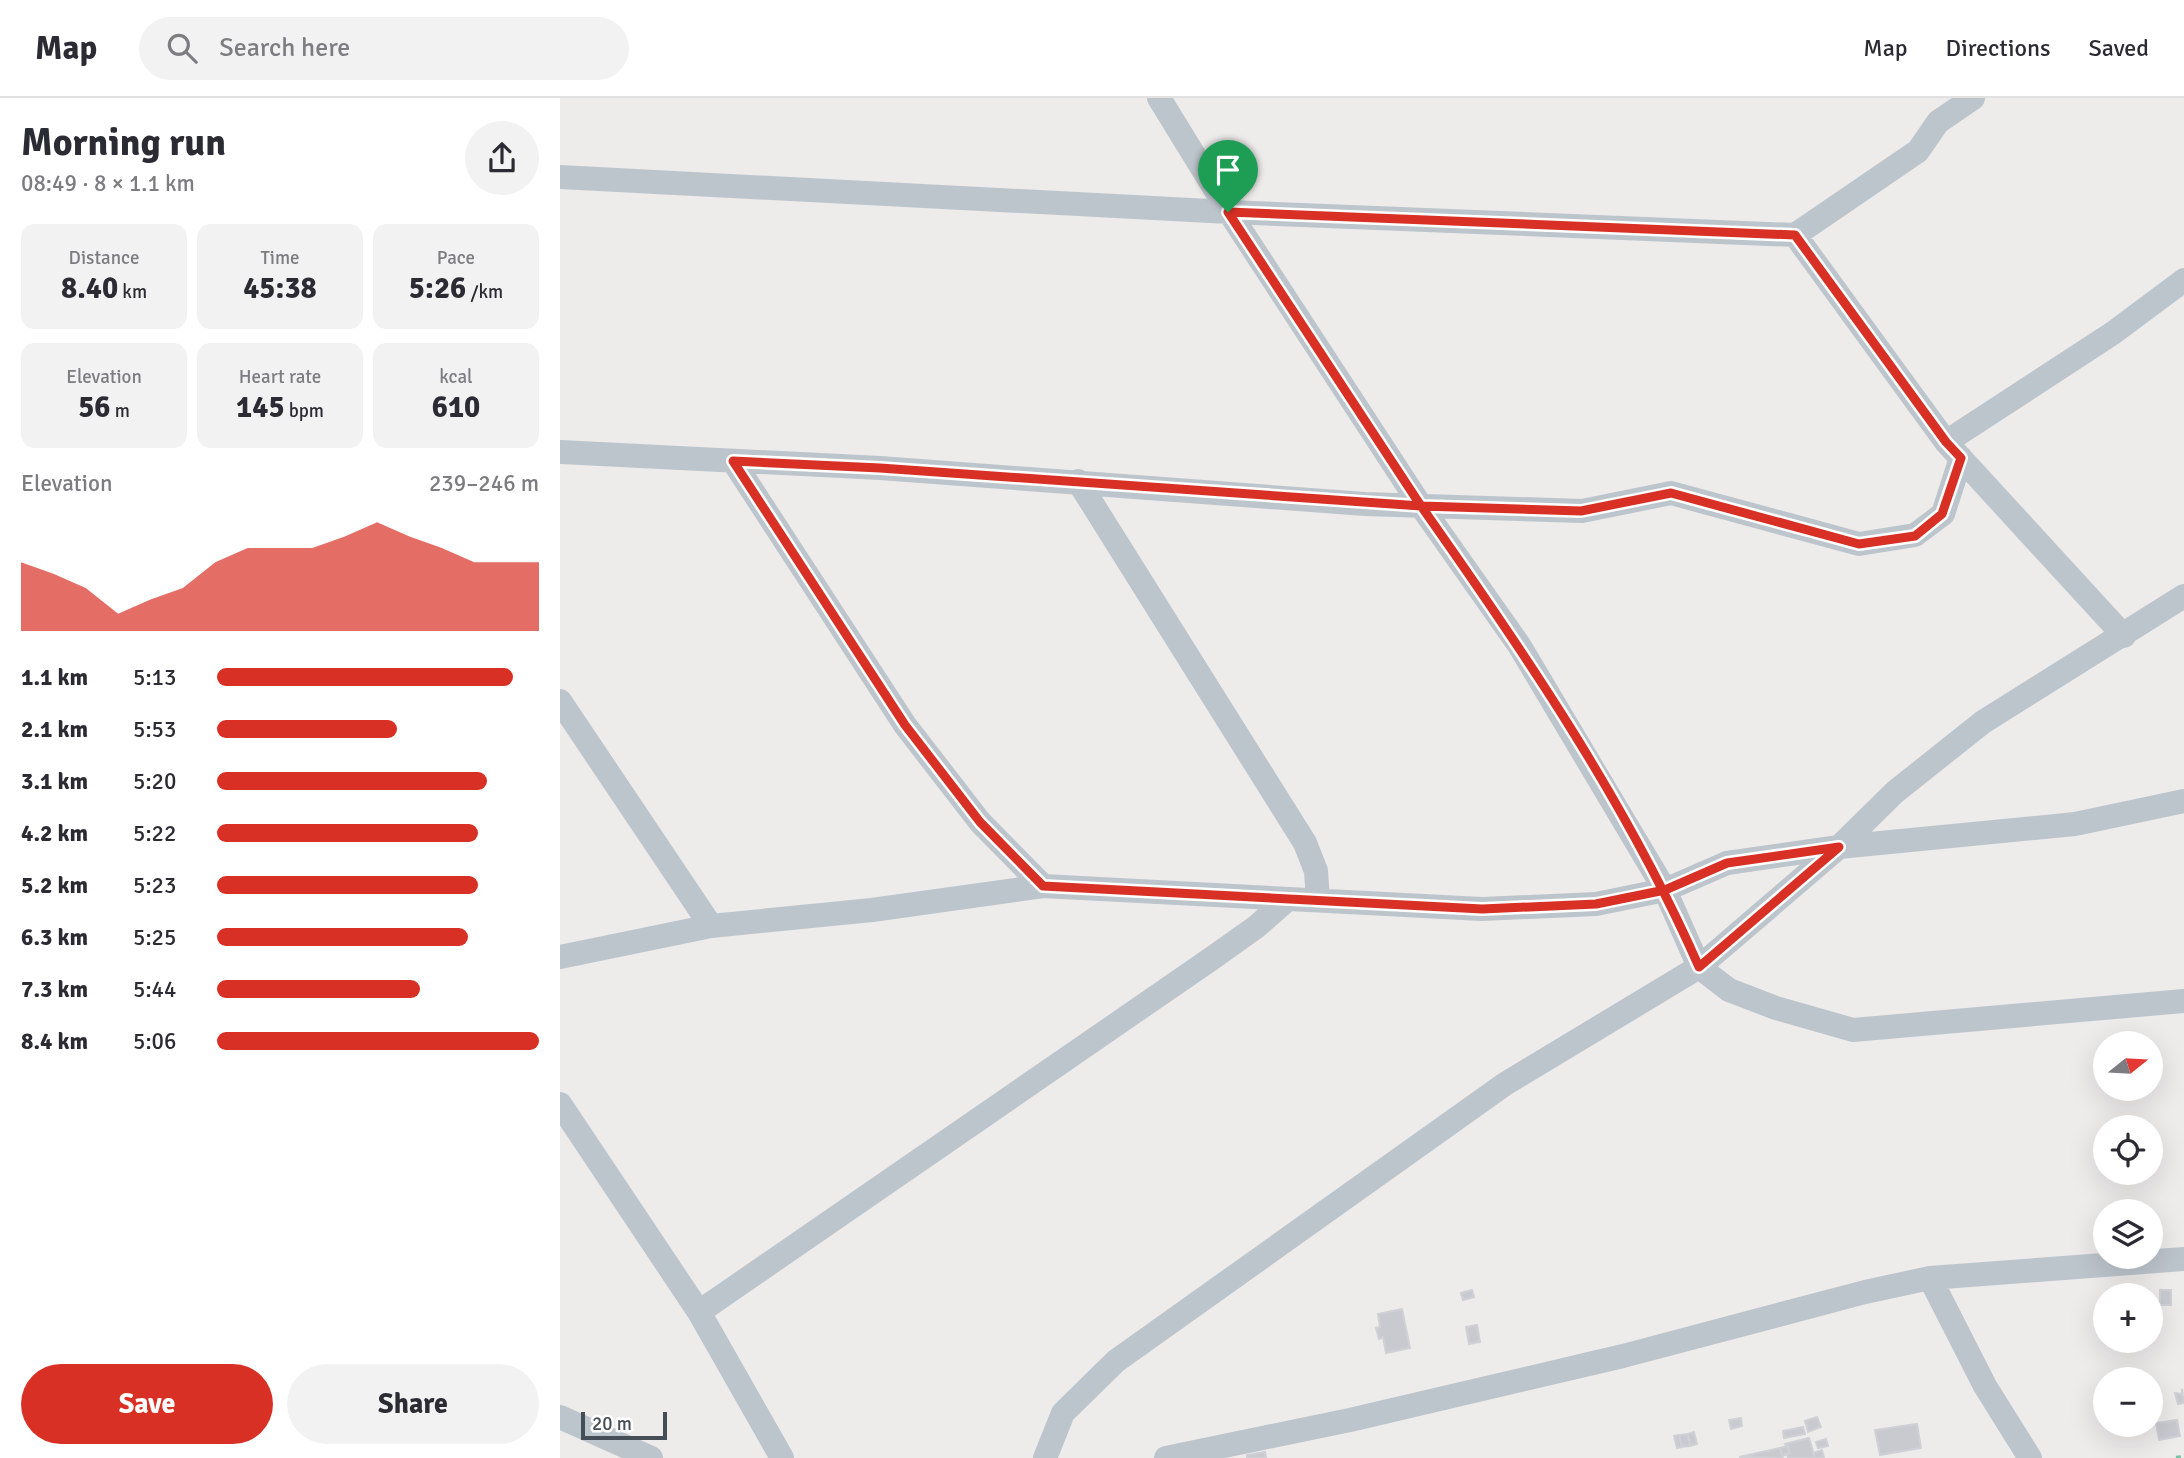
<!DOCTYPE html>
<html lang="en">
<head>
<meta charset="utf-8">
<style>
	:root { --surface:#fff; --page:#f2f2f3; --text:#2b2b33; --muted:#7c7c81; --line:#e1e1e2; --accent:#d93025 }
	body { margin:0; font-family:Signika,sans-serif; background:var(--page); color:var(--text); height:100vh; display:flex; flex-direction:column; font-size:26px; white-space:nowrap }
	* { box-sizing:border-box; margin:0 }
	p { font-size:23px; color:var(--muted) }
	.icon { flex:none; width:38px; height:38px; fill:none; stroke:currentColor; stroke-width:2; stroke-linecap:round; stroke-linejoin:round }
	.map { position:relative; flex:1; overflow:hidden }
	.details { display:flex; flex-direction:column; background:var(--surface); width:560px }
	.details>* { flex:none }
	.needle { width:46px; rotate:72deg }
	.controls { position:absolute; left:1533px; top:933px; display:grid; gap:14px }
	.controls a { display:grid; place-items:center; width:70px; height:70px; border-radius:50%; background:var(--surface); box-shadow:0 7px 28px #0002; font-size:35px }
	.scale { position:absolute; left:21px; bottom:18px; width:86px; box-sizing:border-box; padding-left:7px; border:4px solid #454d56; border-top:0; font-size:19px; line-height:24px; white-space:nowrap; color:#454d56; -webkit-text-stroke:5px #fff; paint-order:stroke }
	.pin { position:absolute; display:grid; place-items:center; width:60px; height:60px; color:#fff; margin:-72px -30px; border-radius:50% 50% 50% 0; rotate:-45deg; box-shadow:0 0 7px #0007 }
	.pin .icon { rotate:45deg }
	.round { display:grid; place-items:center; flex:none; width:74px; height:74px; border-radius:37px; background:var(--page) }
	.head { display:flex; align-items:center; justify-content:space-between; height:119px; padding:0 21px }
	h1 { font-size:38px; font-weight:700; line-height:52px }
	.stats { display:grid; grid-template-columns:repeat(3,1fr); gap:10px; height:119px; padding:7px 21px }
	.stats div { display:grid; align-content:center; border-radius:14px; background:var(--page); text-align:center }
	.stats b { font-size:30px; font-weight:700 }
	.stats small { font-size:19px; font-weight:400 }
	.stats p { font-size:19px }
	.chart { height:196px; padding:14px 21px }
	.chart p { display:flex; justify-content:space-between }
	.chart svg { width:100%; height:126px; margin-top:7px; fill:var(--accent); opacity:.7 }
	.action { display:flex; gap:14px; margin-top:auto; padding:14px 21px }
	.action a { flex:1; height:80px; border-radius:42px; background:var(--accent); color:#fff; font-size:28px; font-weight:700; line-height:80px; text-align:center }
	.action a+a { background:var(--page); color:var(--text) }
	ul { padding:0 21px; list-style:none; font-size:23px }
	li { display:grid; grid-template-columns:112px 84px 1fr; align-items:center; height:52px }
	li i { height:18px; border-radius:9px; background:var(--accent) }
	header { display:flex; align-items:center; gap:42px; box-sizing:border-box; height:98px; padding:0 35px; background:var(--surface); border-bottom:2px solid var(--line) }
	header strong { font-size:33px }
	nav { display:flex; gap:38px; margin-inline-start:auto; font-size:24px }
	.search { width:490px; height:63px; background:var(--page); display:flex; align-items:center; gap:18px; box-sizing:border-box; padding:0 24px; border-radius:38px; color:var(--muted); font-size:26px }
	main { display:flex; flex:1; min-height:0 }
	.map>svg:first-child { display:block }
	.building { fill:#c8cad0; stroke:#cfd1d6; stroke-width:2 }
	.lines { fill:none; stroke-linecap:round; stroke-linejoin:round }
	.path { stroke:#77c3a3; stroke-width:4.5; stroke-dasharray:5 3.5; stroke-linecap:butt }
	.minor { stroke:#bdc5cc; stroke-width:24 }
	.route-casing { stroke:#fff; stroke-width:14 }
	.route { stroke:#d93025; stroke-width:9 }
</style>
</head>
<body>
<header>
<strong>Map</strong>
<div class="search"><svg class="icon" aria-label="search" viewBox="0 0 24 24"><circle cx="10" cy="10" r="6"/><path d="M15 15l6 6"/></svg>Search here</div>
<nav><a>Map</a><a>Directions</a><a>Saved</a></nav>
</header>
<main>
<section class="details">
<div class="head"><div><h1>Morning run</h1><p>08:49 · 8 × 1.1 km</p></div><a class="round"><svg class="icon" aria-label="share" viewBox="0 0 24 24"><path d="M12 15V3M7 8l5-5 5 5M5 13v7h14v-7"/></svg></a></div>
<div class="stats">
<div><p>Distance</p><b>8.40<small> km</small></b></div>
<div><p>Time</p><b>45:38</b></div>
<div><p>Pace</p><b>5:26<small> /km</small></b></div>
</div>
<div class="stats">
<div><p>Elevation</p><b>56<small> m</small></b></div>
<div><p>Heart rate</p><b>145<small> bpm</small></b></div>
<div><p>kcal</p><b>610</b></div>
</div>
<div class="chart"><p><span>Elevation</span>239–246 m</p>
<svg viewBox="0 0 160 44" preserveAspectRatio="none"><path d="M0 44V20L10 24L20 29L30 38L40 33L50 29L60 20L70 15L80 15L90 15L100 11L110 6L120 11L130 15L140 20L150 20L160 20V44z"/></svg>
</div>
<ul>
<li><b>1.1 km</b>5:13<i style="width:92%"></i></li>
<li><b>2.1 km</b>5:53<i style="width:56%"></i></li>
<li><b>3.1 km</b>5:20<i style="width:84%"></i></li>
<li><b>4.2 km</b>5:22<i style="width:81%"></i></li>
<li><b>5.2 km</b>5:23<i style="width:81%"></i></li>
<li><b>6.3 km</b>5:25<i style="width:78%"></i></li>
<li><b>7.3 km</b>5:44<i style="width:63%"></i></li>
<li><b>8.4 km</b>5:06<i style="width:100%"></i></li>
</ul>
<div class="action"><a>Save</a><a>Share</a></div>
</section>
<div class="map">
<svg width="1624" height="1360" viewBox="0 0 1624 1360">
	<rect width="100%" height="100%" fill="#eeebeb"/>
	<path class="building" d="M912,1192l2,7 -11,3 -2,-7z
		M1600,1192h11v15h-11z
		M842,1211l8,39 -24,5 -3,-16 -4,2 -3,-11 4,-1 -2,-13z
		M917,1227l3,17 -11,2 -3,-17z
		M1622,1291l2,14 -6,1 -3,-11 7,1z
		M1257,1319l4,10 -13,5 -3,-11z
		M1181,1320l1,8 -11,3 -2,-9z
		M1617,1322l3,16 -21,4 -3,-17z
		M1357,1326l4,24 -41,7 -5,-25z
		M1243,1329l2,7 -21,4 -1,-7z
		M1134,1334l3,12 -7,2 -2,-12z
		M1128,1336l2,12 -8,1 -3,-12z
		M1119,1337l3,12 -5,1 -3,-12z
		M1249,1340l6,20h-27l-1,-4 3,-1 -5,-9z
		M1266,1341l2,7 -10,2 -2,-6z
		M1228,1348l2,7 -8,2 -2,-7z
		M1220,1350l3,10 -44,-1z
		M1262,1352l2,8h-9l-2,-5z
		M705,1354l1,6h-19v-3z"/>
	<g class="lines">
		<path class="path" d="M1616,1360l8,-1"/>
		<path class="minor" d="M599,0l70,114 192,294 98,139 146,245 34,77 30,23 47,18 77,22 331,-29
			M0,79l669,35 566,23 123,-84 20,-29 35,-24
			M1235,137l151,207 178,194
			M1386,344l167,-109 71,-53
			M0,354l320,16 485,36 217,7 89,-18 188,51 56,-9 28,-21 18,-56
			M173,363l172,264 75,97 63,64
			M518,383l227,362 11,28 2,29
			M0,603l151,225
			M0,859l151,-31 161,-16 171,-24 439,23 114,-5 69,-14 62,-27 112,-16 236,-23 109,-23
			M0,1006l139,208 83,146
			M1370,1180l55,108 45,72
			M139,1214l512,-353 45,-32 32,-28
			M0,1319l91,41
			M485,1360l18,-45 53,-52 389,-277 194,-117 140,-120 56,-55 88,-70 201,-126
			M606,1360l184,-38 273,-64 242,-64 65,-14 254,-19"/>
	</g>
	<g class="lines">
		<defs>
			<path id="route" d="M668,114l193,294 -541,-38 -147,-7 172,264 75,97 63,64 439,23 114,-5 69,-14 62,-27 112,-16 -140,120c-72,-164 -175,-315 -278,-461l160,5 90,-18 188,51 56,-8 27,-22 19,-56 -15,-16 -151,-207 -567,-23"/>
		</defs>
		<use href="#route" class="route-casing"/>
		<use href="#route" class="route"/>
	</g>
</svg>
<div class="controls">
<a><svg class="needle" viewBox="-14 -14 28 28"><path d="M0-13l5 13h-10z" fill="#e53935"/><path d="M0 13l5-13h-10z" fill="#7c7c81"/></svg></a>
<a><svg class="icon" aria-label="locate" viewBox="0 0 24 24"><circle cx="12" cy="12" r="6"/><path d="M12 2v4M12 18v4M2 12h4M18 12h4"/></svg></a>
<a><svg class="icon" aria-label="layers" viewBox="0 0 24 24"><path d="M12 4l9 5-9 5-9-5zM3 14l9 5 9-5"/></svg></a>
<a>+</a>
<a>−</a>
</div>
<div class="scale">20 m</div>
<div class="pin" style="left:668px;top:114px;background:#1e9e55"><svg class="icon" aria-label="arrive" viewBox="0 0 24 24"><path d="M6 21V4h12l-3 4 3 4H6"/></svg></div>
</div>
</main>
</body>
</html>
